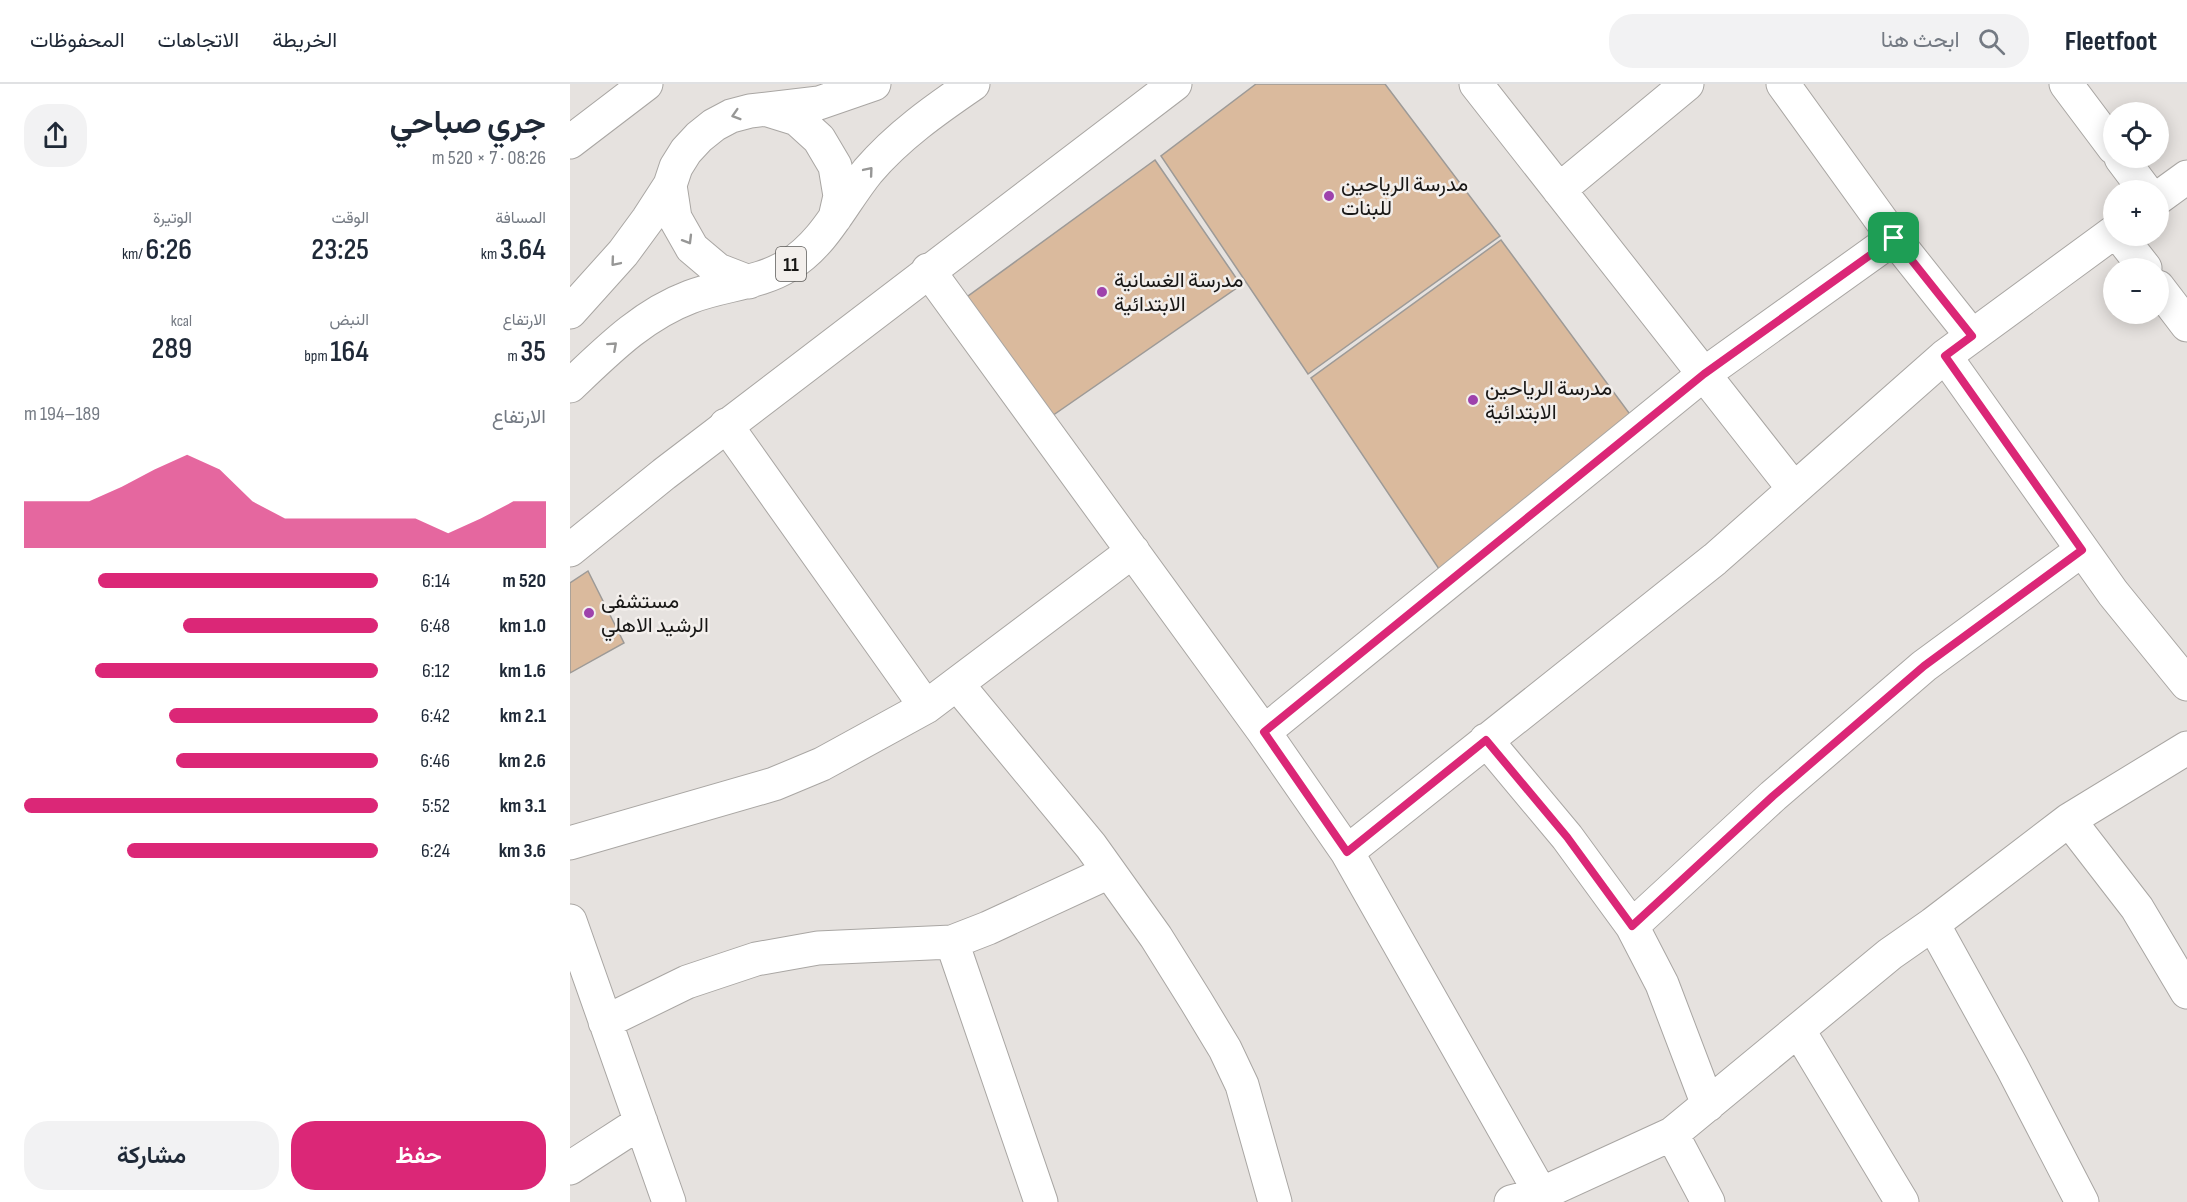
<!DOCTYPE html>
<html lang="ar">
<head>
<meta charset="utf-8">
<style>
	:root { --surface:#fff; --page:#f2f2f3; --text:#1f2937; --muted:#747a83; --line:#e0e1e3; --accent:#db2777 }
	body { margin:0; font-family:"Sofia Sans Condensed",Vazirmatn,sans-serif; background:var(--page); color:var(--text); direction:rtl; height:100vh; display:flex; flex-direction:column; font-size:22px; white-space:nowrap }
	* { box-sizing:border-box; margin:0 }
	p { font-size:20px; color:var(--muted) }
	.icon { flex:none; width:33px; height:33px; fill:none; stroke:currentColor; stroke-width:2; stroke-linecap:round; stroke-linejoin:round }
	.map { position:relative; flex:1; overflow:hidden; direction:ltr }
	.drawer { display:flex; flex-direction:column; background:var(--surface); width:570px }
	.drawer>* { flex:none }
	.tools { position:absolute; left:1533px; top:18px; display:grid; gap:12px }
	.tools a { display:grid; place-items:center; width:66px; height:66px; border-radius:50%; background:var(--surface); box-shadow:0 3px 15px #0003; font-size:30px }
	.pin { position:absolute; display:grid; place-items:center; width:51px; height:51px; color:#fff; margin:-26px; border-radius:12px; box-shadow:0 3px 9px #0006 }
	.round { display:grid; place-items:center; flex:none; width:63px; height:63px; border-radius:24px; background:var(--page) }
	.summary { display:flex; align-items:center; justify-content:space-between; height:102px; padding:0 24px }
	h1 { font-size:33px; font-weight:600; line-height:45px }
	.stats { display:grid; grid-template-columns:repeat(3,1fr); gap:9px; height:102px; padding:6px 24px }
	.stats div { display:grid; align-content:center }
	.stats b { font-size:30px; font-weight:600 }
	.stats small { font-size:16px; font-weight:400 }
	.stats p { font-size:16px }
	.chart { height:168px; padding:12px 24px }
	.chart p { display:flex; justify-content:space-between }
	.chart svg { width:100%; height:108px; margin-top:6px; fill:var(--accent); opacity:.7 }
	.cta { display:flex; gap:12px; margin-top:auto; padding:12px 24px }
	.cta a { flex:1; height:69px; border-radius:24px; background:var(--accent); color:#fff; font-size:24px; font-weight:600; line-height:69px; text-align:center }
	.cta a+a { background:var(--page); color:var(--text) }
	ul { padding:0 24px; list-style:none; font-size:20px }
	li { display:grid; grid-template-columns:96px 72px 1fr; align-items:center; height:45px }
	li i { height:15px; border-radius:8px; background:var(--accent) }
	header { display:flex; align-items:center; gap:36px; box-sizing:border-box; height:84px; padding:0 30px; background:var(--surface); border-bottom:2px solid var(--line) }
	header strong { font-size:28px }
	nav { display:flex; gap:33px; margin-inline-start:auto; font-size:21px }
	.search { width:420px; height:54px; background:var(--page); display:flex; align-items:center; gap:15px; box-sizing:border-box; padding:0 21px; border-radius:24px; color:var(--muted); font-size:22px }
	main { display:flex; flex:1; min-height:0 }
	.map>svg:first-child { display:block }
	.building { fill:#daba9d; stroke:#9d9a97; stroke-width:1.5 }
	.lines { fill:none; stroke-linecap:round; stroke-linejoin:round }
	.minor-casing { stroke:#a9a6a3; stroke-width:35 }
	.major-casing { stroke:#a9a6a3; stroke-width:35 }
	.highway-casing { stroke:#a9a6a3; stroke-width:35 }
	.minor { stroke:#fff; stroke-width:33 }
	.major { stroke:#fff; stroke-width:33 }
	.highway { stroke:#fff; stroke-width:33 }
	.oneway { stroke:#979796 }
	.route-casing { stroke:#fff; stroke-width:12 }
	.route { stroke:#db2777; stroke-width:8 }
	.poi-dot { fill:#9e42ac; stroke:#f3efec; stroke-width:2 }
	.labels { text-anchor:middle; stroke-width:5; stroke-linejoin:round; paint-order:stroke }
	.shield { fill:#f3efec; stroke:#5a5856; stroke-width:1.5 }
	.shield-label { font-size:20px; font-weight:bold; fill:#181716 }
	.poi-label { font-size:21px; fill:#181716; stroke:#f3efec; text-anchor:start }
</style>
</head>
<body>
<header>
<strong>Fleetfoot</strong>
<div class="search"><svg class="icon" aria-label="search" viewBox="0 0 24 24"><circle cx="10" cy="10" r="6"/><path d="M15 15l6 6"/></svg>ابحث هنا</div>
<nav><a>الخريطة</a><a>الاتجاهات</a><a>المحفوظات</a></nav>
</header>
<main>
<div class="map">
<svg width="1617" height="1118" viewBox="0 0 1617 1118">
	<rect width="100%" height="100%" fill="#e6e2df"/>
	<path class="building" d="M686,0h129l115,152 -192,138 -147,-218z
		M585,76l86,125 -192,133 -85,-119z
		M931,156l134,181 -192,154 -132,-197z
		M18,487l36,72 -54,30v-90z"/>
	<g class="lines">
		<defs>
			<path id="minor" d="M906,0l318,405
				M1213,0l111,154 78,98
				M1496,0l48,64
				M1551,74l24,32
				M989,106l128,-106
				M1588,114l29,-21
				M1550,152l25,32
				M358,186l336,462 83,120 194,342
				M1588,203l29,38
				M1375,272l168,237 74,91
				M156,341l200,282
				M387,600l134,162 65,91 40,64 29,48 17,36 33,117
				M694,648l440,-358 190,-136
				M916,656l81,97 65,89 30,58 46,121
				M1499,736l68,88 50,84
				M0,759l204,-59 48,-20 104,-57 207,-156
				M777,768l368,-293 230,-203 169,-124
				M0,837l99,281
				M1363,840l79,143 70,135
				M1062,842l141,-130 151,-130 158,-116
				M382,858l89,260
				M35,938l82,-40 69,-23 62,-11 134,-6 36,-14 121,-56
				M1229,947l103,171
				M1102,1050l36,68
				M0,1084l71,-46
				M941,1118l30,-8 131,-60 218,-180 43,-30 136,-104 118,-72"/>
			<path id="major" d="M0,58l76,-58
				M0,466l94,-76 511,-390"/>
			<path id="highway" d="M198,26l29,9 22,20 16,27 5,30 -5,22
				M100,101l5,33 17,30 26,22 31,12
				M0,228l53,-59 25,-34 22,-34 6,-18 10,-16 13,-14 15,-12 17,-9 19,-5 69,-8 55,-19
				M0,302c37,-35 72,-71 120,-89 33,-13 69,-13 99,-32 36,-22 53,-62 79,-94 30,-35 67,-61 105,-87"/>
		</defs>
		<use href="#minor" class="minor-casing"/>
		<use href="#major" class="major-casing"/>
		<use href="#highway" class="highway-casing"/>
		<use href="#minor" class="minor"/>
		<use href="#major" class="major"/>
		<use href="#highway" class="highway"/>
	</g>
	<defs><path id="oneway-chevron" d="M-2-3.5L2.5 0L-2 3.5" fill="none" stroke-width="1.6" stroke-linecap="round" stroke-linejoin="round" transform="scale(1.5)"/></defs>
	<g class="oneway">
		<use href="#oneway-chevron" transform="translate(166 31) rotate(163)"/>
		<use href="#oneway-chevron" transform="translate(299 87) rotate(-50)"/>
		<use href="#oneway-chevron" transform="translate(118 156) rotate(59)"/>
		<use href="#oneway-chevron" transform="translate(45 178) rotate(130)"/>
		<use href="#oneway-chevron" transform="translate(43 262) rotate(-42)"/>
	</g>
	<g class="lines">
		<defs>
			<path id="route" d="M1324,154l78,98 -27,20 137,194 -158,116 -151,130 -141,130 -65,-89 -81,-97 -139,112 -83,-120 440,-358z"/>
		</defs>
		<use href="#route" class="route-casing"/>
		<use href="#route" class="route"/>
	</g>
	<g class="poi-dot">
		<circle cx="759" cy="112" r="6"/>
		<circle cx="532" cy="208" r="6"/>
		<circle cx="903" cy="316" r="6"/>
		<circle cx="19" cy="529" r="6"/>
	</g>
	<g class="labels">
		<rect class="shield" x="206" y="163" width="30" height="34" rx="4.5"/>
		<g class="shield-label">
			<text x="221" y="187">11</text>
		</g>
		<g class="poi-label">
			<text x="771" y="107">مدرسة الرياحين<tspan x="771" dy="24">للبنات</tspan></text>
			<text x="544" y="203">مدرسة الغسانية<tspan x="544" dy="24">الابتدائية</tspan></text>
			<text x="915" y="311">مدرسة الرياحين<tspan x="915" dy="24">الابتدائية</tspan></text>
			<text x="31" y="524">مستشفى<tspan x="31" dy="24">الرشيد الاهلي</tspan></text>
		</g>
	</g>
</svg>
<div class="tools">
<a><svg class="icon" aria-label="locate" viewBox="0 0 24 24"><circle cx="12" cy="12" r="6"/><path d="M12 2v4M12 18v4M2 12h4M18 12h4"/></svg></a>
<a>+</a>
<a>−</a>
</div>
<div class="pin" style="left:1324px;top:154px;background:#1e9e55"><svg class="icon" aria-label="arrive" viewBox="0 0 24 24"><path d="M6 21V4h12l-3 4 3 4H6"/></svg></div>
</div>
<section class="drawer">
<div class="summary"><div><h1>جري صباحي</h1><p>08:26 · 7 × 520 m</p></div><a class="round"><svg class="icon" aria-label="share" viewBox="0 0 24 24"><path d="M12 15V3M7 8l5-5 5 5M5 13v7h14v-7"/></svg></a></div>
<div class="stats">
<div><p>المسافة</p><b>3.64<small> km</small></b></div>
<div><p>الوقت</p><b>23:25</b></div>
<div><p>الوتيرة</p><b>6:26<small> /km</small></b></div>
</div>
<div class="stats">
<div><p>الارتفاع</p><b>35<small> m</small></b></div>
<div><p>النبض</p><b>164<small> bpm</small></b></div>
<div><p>kcal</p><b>289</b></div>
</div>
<div class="chart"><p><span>الارتفاع</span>189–194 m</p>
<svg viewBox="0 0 160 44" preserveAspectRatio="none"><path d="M0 44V25L10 25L20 25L30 19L40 12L50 6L60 12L70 25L80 32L90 32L100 32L110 32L120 32L130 38L140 32L150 25L160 25V44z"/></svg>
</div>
<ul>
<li><b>520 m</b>6:14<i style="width:79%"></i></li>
<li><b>1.0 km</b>6:48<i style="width:55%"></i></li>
<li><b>1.6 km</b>6:12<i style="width:80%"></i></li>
<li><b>2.1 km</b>6:42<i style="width:59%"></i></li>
<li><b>2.6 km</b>6:46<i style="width:57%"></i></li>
<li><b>3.1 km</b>5:52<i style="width:100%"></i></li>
<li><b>3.6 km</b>6:24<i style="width:71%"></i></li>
</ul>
<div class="cta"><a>حفظ</a><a>مشاركة</a></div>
</section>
</main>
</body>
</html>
